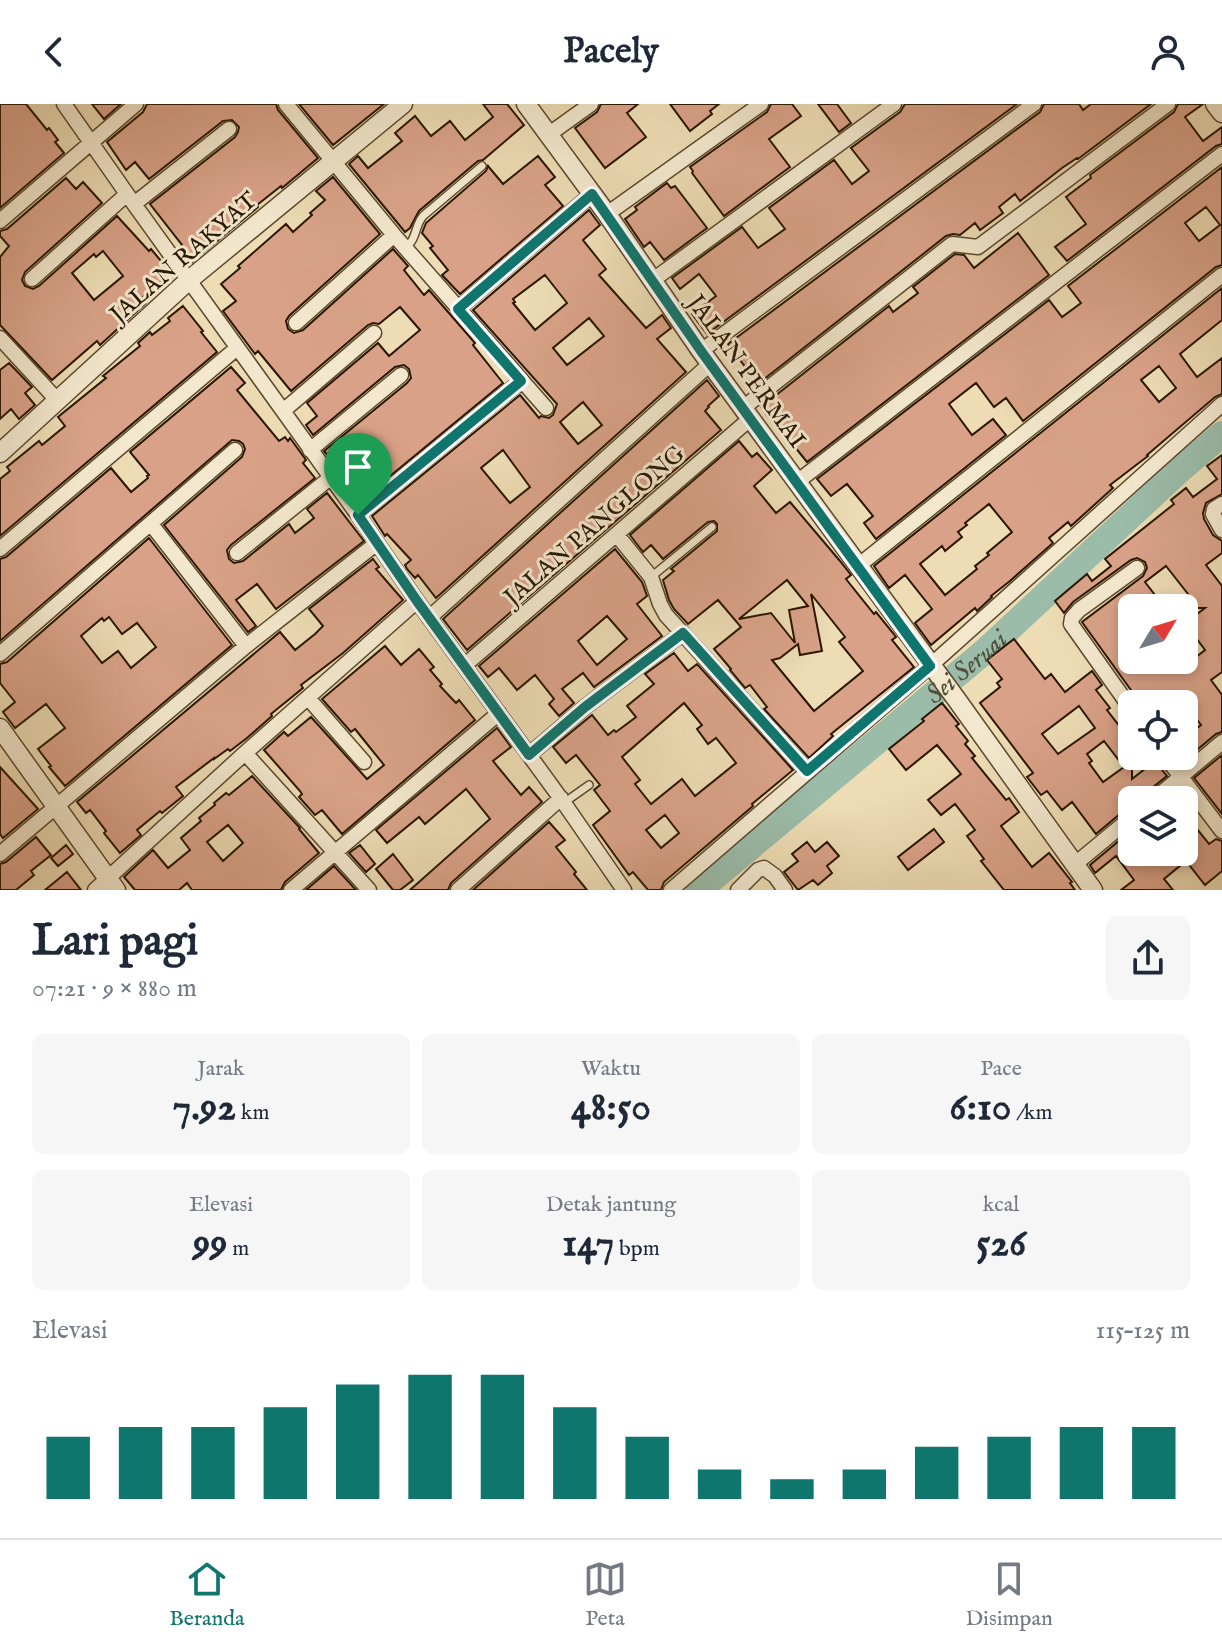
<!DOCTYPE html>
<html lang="id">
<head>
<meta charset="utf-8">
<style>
	:root { --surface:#fff; --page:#f6f6f7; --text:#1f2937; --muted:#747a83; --line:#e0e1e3; --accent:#0f766e }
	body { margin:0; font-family:"IM FELL English",serif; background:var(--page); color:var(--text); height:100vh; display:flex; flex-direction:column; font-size:30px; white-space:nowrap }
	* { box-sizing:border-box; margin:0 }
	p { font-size:26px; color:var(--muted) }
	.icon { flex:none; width:44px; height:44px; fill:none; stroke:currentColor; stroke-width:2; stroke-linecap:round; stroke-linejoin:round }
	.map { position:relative; height:786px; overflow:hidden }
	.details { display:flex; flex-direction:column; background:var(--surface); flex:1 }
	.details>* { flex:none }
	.needle { width:52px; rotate:52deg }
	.controls { position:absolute; left:1118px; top:490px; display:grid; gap:16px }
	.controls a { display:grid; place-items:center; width:80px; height:80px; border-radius:12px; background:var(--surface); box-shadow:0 4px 12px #0003; font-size:40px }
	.pin { position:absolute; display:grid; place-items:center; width:68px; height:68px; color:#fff; margin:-82px -34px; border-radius:50% 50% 50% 0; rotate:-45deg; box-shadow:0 0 8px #0007 }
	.pin .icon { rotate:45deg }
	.round { display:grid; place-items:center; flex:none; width:84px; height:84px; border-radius:12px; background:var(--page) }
	.summary { display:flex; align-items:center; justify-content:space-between; height:136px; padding:0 32px }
	h1 { font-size:44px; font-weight:700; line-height:60px }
	.stats { display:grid; grid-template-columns:repeat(3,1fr); gap:12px; height:136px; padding:8px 32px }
	.stats div { display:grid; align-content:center; border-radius:12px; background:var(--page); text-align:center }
	.stats b { font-size:40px; font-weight:700 }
	.stats small { font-size:22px; font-weight:400 }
	.stats p { font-size:22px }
	.chart { height:224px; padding:16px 32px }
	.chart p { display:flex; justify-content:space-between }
	.chart svg { width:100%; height:144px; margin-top:8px; stroke:var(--accent); stroke-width:6 }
	header { display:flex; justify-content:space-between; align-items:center; height:104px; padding:0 32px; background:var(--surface); font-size:36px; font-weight:700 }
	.menu { display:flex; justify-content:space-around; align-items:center; height:112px; border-top:2px solid var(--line); background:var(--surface); font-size:22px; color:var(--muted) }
	.menu a { display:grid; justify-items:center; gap:4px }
	.menu .on { color:var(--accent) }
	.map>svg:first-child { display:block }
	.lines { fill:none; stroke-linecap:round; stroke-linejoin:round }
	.river { stroke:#9abca9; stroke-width:26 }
	.building { fill:#d9a288; stroke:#2a1600; stroke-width:2; fill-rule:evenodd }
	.service-casing { stroke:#5b482d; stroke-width:10 }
	.minor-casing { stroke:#5b482d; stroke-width:17 }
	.tertiary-casing { stroke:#5b482d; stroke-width:21 }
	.service { stroke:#f3e8ce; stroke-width:7 }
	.minor { stroke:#f3e8ce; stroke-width:14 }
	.tertiary { stroke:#f3e8ce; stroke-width:18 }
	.route-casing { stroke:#fff; stroke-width:16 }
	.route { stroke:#0f766e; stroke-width:10 }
	.labels { text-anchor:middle; stroke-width:6; stroke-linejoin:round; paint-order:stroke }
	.street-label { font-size:24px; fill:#2a1600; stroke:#f3e8ce }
	.water-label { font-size:26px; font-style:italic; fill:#51503b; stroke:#f3e8ce }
</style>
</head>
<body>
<header><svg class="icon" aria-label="back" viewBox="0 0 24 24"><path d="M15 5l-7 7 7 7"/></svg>Pacely<svg class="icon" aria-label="person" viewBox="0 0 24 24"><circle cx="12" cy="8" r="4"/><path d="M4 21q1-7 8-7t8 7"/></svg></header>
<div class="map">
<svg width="1222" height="786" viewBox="0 0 1222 786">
	<rect width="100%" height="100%" fill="#eddcb4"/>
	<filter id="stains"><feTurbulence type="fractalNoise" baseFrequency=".0025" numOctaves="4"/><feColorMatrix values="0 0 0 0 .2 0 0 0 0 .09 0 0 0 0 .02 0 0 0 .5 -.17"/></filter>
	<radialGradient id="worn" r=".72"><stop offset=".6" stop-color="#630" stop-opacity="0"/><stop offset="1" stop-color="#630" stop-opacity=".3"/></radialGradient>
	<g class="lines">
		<path class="river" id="s1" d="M699,786l285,-238 197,-183 41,-35"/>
	</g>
	<path class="building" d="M0,0h26l21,26 2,-2 9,12 -3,2 9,11 -64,55z
		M92,0h29l-17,15z
		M147,0h129l2,6 40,48 -36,30 -1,-2 -24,19 1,2 -66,55 -12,-15 2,-2 -32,-41 85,-67 3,-5 1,-5 -7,-7 -9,1 -74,58 -14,-17 -9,8 -19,-28 36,-30z
		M299,0h85l-51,41z
		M483,0h24l17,21 -41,35 -5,1 -59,50 -9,17 -5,4 -56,-68 9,-8 10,12 34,-27 -7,-8 20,-17 16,20 19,-15 15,19 28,-23z
		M601,0h37l-11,9 19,24 -41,31 -30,-40 22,-16z
		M670,0h49l-9,7 2,3 -22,17z
		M771,0h21l9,12 -32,23 21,28 -66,49 -32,-43 1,-2 -3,-4 77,-55z
		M818,0h19l14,19 -12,9z
		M905,0h112l-310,230 -15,-20 24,-18 -17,-22 -19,15 -8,-11 70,-51 16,21 27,-19 -16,-21 65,-48 18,24 17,-13 -18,-23 49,-36z
		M1044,0h35l4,6 8,-6h60l-73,55 -1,-1 -15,10 -42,33 -5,-7 -16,13 4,6 -23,17 -5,-7 -15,12 -7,-1 -7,2 -188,148 -30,-40 312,-232z
		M1178,0h25l-18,13 18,24 19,-14v17l-6,2 -149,115 -12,-14 31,-23 -20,-27 25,-19 -1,-3 84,-63z
		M538,52l17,21 -10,8 18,21 -103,88 -18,-19 6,-5 -18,-22 3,-2 -11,-13 4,-10 60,-52 2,-5 15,18z
		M1222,63v98l-6,2 -193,154 -17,-23 -12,9 -18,-24 -27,21 23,31 21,-16 13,16 -130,104 -12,-16 9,-7 -26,-32 -16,12 -14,-17 232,-179 13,17 19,-14 -13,-17zM1206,103l14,18 -21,16 -14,-18z
		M333,73l47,57 -91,82 -3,5 2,8 6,4 9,-3 90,-81 15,17 -4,4 20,25 5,-5 46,53 -2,2 30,38 -142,117 -9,-11 3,-2 -31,-36 83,-68 4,-5 -2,-9 -5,-4 -9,2 -82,68 -7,-10 11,-9 -10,-13 71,-60 11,13 31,-26 -20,-23 -21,17 -6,-1 -5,2 -77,66 -33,-40 -3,3 -32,-43 13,-10 -15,-17 19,-16 -2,-2 48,-42 7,8 19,-17 -2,-2 15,-13 -9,-9z
		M66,74l10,11 7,-7 19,21 -77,69 -3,8 3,6 8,3 6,-3 78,-70 32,35 2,-2 20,24 -29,25 4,5 -46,42 -3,-4 -45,39 -52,-55v-68l9,-11 -9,-10v-5l7,-2zM103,147l20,25 -29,24 -22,-27 22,-19 2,3z
		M667,79l4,5 4,-2 32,42 -43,32 -14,-18 -6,5 -19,-28 12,-9 -2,-3z
		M589,106l11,15 -17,15 23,29 -7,6 47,53 16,-13 9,13 -14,11 29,33 -250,226 -18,-23 -3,3 -8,-9 -2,-4 6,-5 -24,-26 -2,2 -13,-20 148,-121 19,23 2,-2 8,2 4,-3 4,-11 -84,-94zM545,171l22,28 -32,27 -22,-27 2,-1 -2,-3zM589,214l15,18 -37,29 -14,-17zM583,298l19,23 -24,19 -18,-22zM503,346l27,37 -20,16 -29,-35z
		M1018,129l31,42 -242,187 -37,-46 -2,1 -7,-10 128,-101 4,6 25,-19 -5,-6 42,-33 9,1 10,13z
		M1222,184v32l-42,34 17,23 25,-19v36l-7,3 -68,58 1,1 -38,29 3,3 -42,38 -3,-4 -19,16 4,5 -43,38 -19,15 1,1 -15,14 -2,-3 -44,37 -16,-22 17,-14 -27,-34 -16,13 -15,-22zM1159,262l17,22 -17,14 -18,-22zM989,400l23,28 -25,21 2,2 -14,11 2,3 -32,26 -25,-31 22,-18 3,5 17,-14 -4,-5 9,-7 -2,-2z
		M183,202l20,25 -2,1 16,20 -217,184v-57l10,-8 -3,-4 32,-26 3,4 23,-19 -7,-9 48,-39 -3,-2 37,-30 -2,-3 12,-11 2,3 18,-14 -2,-3z
		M9,259l23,24 -7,6 10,12 -16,14 -8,-10 -11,10v-49z
		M231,263l14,16 -8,7 42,51 6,-4 3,4 2,-3 16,22 -3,3 12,15 -84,67 -4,5 2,9 5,4 9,-2 46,-37 6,9 19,-15 -7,-9 20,-16 37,48 -88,68 -19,-25 -21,16 20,26 -8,6 -84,-107 78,-68 3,-8 -2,-5 -4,-3 -7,-1 -232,201v-82l6,-2 105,-89 20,24 17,-14 -1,-2 2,-1 -19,-23z
		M707,276l12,16 -11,10 1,1 -4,4 16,19 -254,220 -24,-31z
		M739,337l13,16 5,-4 15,17 -18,16 22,27 14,-11 50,59 11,14 -5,4 28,35 2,-2 17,21 3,4 -4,3 22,27 -83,67 2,2 -24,22 -45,-49 3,-2 -17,-22 -5,3 -15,-18 1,-1 -17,-20 27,-22 -23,-27 -30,24 -14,-15 -5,-9 -6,-20 11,-9 -3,-2 46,-38v-7l-3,-3 -6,1 -45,37 -12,-14 -8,7 -13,-17zM787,476l21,26 -19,4 6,33 -24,-30 -32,6zM811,490l34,43 -6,5 24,29 -49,40 -42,-51 8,-2 18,-14 2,11 22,-4z
		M1222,351v39l-16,9 -3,10 1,6 9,16 9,6v12l-16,12 16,21v86l-11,8 11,15v37l-6,2 -31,26 -1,-22 17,-13 -16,-21h-44l-59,-82 61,-46 4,-8 -2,-6 -8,-4 -6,2 -58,42 -9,11 -9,-12 32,-27 5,7 19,-15 -6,-7 69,-55 -3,-4 15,-12 7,9 24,-18 -10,-13zM1166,462l22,28 -18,14h35l-20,15 20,27 -23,18 -7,-8h-31l-12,9v-61h33l-20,-26z
		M149,434l83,107 -167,141 -16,-19 2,-1 -13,-17 27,-21 -19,-24 -31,24 -12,-16 12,-10 -15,-19v-19l7,-2zM109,513l13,17 15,-11 19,24 -25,21 -13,-17 -16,12 -21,-27 21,-18 2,3z
		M615,445l27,33 5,14 -10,8 25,32 -68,51 -11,-14 -21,16 12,14 -15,13 -10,-12 5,-5 -19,-24 -18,15 -18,-22 -11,9 -9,-11zM607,512l20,23 -30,26 -19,-24z
		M373,455l6,8 -3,2 27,31 -60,53 -42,32 2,3 -32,26 1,2 -25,22 -17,13 -2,-2 -14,10v-1l-38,29 7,9 -21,17 -2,-2 -23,19 4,5 -21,18 -16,-20 2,-2 -16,-21 -4,3 -9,-11 203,-170 15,18 20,-16 8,-8 -14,-17z
		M1014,535l31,40 6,-5 14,18 27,-21 10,14 -6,5 14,18 -3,2 17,22 3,-1 5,7v41l23,-18 12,15 -20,16 -4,8h-11v7l-6,2 -30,25 -24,-32 -10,8 -15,-19 -6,4 -14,-18 6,-4 -53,-70 20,-16 -3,-4 5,-4 -15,-19zM1079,602l16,22 -37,26 -16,-20zM1104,637l20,26 -21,15 -14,-19 3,-2 -5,-7z
		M385,542l16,19 18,-16 15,18 -4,3 12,14 -2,2 16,17 3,-3 16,20 -133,114 -20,-24 -7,5 -16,-18 3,-3 -2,-3 -36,-41 20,-18 4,4 23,-19 56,62 17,-14 -29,-36 -4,3 -29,-33z
		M674,549l14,18 9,-7 96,106 -41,34 1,2 -89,76 -3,8h-13l-15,-18 -4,3 -36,-50 17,-14 -16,-21 6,-5 -24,-30 -10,8 -13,-16 39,-32 16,20 6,-5 2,2 20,-15 -9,-11 27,-22 -9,-10zM684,599l18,22 -5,4 11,15 8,-6 20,25 -41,33 -13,-17 -31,25 -16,-20 5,-4 -18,-23zM665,711l14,18 -18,15 -15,-18z
		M942,599l17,21 -3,2 12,15 -3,3 10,12 -3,2 34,42 3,-2 10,14 -18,14 31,41 17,-14 23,29 -2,1 5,7h-71l-23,-29 3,-2 -17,-23 8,-6 -20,-26 -14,11 -13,-15 33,-26 -24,-29 -31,25 -17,-21 35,-28 -2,-2z
		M497,624l14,19 -18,14 28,34 8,-8 13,15 -91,81 -3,7h-38l80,-71 -24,-30 -41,35 -6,-7 -32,26 -11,-13z
		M1222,651v59l-28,-36z
		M0,663l38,42 -35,29 -3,-4z
		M252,672l48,52 -1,1 20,24 -34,29 -4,8h-89l-5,-7 -8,7h-44l-11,-13 29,-27 15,18 22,-18 -9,-12 20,-17 -2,-3 16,-13 -1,-2 12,-10 3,2zM228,721l15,18 -20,18 -16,-19z
		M1179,687l12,15 -7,5v-11h-15z
		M1184,709l25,31 7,-5 6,2v30l-17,14 -19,-24 -22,18 9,11h-52l13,-10 -18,-24 -21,17 -5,-8 42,-35v22h52z
		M549,718l16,18 -9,7 20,25 -2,2 13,16h-114z
		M934,725l10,13 -36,28 -10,-13z
		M36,733l15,18 -20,16 3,4 -18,15h-16v-26l6,-2z
		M807,738l8,10 12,-10 12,14 -12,10 5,7 -14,12 -5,-5 -15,10 -14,-18 14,-11 -6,-7z
		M66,741l7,9 -15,12 -7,-8z
		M360,741l15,19 -9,8 -17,-19z
		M393,750l20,26 -13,10h-7l-17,-21z
		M334,762l22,24h-50z
		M67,768l14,18h-36z"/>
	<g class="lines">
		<defs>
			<path id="service" d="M405,145c13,-12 9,-22 18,-33l59,-50
				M651,473l61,-50
				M565,698l24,-17"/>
			<path id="minor" d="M64,0l70,100 224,311 59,86 147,202 60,87
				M286,0l108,131 152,173
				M548,31l43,-31
				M134,100l95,-75
				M607,110l154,-110
				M0,117l136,-117
				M32,175l95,-85
				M653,176l241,-176
				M458,205l134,-115
				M296,219l98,-88
				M0,234l57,62
				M701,247l333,-247
				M743,304l209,-164 26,3 190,-143
				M283,307l91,-78
				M310,346l91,-75
				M797,378l425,-328
				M1222,400l-8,5 -1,5 9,16
				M358,411l163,-134
				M151,420l95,122
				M617,431l34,42 9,27 6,11 141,156
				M0,445l237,-201
				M237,449l93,-75
				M858,462l364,-291
				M429,514l282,-255
				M0,550l235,-204
				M465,561l286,-247
				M308,594l56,64
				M1132,606l-61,-86 1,-6 7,-8 58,-42
				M245,649l124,137
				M529,651l56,-48 98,-74
				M1165,652l57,75
				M1153,696l69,-58
				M0,750l246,-208 131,-103
				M1074,761l58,-48
				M95,786l150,-137 172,-152
				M291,786l208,-177
				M458,786l103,-92
				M671,786l259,-224 292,-262
				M738,786l20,-20 6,-2 11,8 10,14"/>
			<path id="tertiary" d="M526,0l81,110 94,137 256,349 136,190
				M1215,0l7,9
				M0,349l189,-173 214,-176
				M0,624l116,162"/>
		</defs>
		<use href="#service" class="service-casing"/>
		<use href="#minor" class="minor-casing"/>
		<use href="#tertiary" class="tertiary-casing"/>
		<use href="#service" class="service"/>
		<use href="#minor" class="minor"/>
		<use href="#tertiary" class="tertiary"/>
	</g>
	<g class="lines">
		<defs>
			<path id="route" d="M592,90l109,157 229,315 -123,105 -124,-138 -98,74 -56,48 -112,-154 -59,-86 163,-134 -63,-72z"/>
		</defs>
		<use href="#route" class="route-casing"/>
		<use href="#route" class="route"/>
	</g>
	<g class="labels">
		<g class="street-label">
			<text transform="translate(183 153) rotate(-41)" y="8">JALAN RAKYAT</text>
			<text transform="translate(747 267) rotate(54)" y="8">JALAN PERMAI</text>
			<text transform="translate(594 421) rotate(-41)" y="8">JALAN PANGLONG</text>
		</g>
		<g class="water-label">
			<text dy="9" stroke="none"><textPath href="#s1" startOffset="348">Sei Seruai</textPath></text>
		</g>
	</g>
	<rect width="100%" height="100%" filter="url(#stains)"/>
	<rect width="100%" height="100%" fill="url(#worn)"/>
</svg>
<div class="controls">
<a><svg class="needle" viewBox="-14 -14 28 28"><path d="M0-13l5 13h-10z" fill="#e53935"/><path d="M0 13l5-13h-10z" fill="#747a83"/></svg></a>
<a><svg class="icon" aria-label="locate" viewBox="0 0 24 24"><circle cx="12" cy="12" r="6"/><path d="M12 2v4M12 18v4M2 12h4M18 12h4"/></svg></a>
<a><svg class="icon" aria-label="layers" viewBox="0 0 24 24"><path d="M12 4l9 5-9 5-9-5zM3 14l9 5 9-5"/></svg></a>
</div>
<div class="pin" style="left:358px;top:411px;background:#1e9e55"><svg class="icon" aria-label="arrive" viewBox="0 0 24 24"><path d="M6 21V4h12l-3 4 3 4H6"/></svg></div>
</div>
<section class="details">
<div class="summary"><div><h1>Lari pagi</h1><p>07:21 · 9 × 880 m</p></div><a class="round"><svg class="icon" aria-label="share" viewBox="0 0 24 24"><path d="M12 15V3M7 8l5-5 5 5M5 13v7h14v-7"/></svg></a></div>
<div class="stats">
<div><p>Jarak</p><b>7.92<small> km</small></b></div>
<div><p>Waktu</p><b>48:50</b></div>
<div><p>Pace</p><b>6:10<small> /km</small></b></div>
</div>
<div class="stats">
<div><p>Elevasi</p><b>99<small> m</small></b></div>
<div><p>Detak jantung</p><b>147<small> bpm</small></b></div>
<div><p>kcal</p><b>526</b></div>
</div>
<div class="chart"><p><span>Elevasi</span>115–125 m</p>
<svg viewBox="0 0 160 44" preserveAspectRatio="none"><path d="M5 44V25M15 44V22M25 44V22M35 44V16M45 44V9M55 44V6M65 44V6M75 44V16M85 44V25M95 44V35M105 44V38M115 44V35M125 44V28M135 44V25M145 44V22M155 44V22"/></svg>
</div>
</section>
<nav class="menu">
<a class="on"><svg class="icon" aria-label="home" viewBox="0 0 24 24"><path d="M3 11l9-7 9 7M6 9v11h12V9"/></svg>Beranda</a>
<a><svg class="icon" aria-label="map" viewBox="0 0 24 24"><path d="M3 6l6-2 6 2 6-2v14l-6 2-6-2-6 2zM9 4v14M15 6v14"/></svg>Peta</a>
<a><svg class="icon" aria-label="saved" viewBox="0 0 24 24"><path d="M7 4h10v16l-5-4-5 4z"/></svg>Disimpan</a>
</nav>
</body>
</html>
